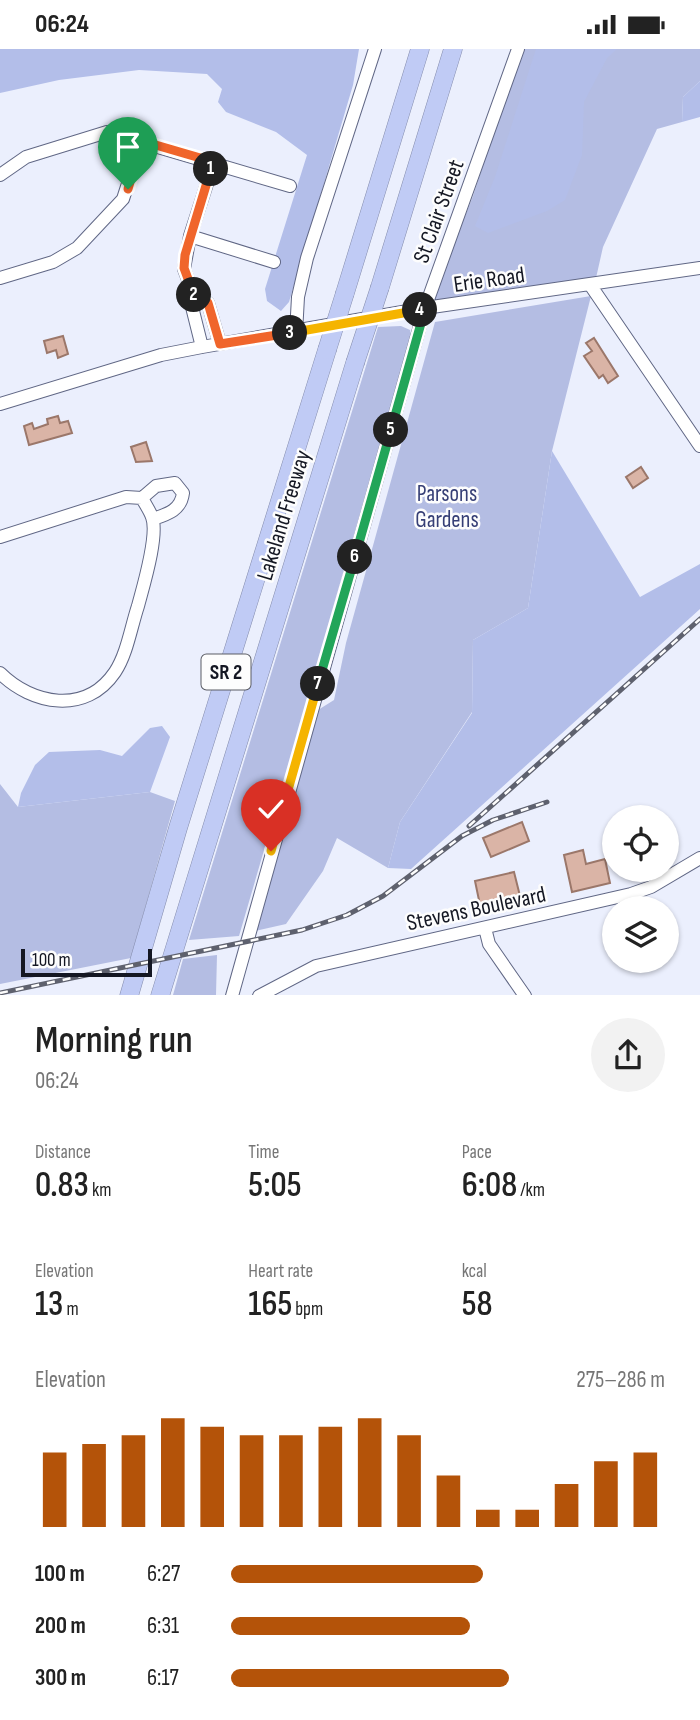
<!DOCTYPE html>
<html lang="en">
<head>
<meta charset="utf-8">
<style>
	:root { --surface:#fff; --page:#f2f2f2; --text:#222; --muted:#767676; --accent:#b45309 }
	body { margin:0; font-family:"Sofia Sans Condensed",sans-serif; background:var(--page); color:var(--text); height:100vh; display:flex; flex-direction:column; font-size:26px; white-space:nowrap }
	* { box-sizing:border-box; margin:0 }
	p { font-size:23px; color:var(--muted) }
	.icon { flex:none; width:38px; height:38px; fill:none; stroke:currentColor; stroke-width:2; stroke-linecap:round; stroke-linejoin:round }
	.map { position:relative; height:946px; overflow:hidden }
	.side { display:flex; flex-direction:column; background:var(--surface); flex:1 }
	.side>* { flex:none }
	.controls { position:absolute; left:602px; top:756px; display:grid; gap:14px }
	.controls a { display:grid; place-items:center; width:77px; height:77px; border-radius:50%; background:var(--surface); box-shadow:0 2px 5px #0004; font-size:35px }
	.scale { position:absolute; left:21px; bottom:18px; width:131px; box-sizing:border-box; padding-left:7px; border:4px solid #141723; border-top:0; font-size:19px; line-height:24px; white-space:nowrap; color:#141723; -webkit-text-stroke:5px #fdfdfd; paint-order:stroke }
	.pin { position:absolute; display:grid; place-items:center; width:60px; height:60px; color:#fff; margin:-72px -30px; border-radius:50% 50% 50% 0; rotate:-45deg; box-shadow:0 0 7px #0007 }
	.pin .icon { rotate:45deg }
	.km { position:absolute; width:35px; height:35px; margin:-18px; border-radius:50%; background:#222; color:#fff; font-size:19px; line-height:35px; text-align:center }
	.round { display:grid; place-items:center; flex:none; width:74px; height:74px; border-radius:37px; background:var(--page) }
	.summary { display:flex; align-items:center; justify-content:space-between; height:119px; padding:0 35px }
	h1 { font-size:38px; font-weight:600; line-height:52px }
	.stats { display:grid; grid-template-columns:repeat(3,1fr); gap:10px; height:119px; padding:7px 35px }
	.stats div { display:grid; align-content:center }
	.stats b { font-size:35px; font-weight:600 }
	.stats small { font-size:19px; font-weight:400 }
	.stats p { font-size:19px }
	.chart { height:196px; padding:14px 35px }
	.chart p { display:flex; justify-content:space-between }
	.chart svg { width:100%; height:126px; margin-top:7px; stroke:var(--accent); stroke-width:6 }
	ul { padding:0 35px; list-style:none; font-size:23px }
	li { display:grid; grid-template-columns:112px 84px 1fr; align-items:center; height:52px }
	li i { height:18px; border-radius:9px; background:var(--accent) }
	.status { display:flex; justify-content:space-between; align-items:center; height:49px; padding:0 35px; background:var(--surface); direction:ltr }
	.status svg { height:19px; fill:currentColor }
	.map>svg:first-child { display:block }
	.green { fill:#b4bde3 }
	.forest { fill:#b3bee9 }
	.building { fill:#dab4a6; stroke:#9b776a; stroke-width:2 }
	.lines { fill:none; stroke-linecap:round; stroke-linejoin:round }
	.minor-casing { stroke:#606785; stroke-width:14 }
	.highway-casing { stroke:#848cac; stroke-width:19 }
	.minor { stroke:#fff; stroke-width:12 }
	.highway { stroke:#c0cbf5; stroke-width:18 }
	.rail-casing { stroke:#5e616e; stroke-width:5 }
	.rail { stroke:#fdfdfd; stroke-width:2.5; stroke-dasharray:8; stroke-linecap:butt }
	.highway-bridge-casing { stroke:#848cac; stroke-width:19; stroke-linecap:butt }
	.highway-bridge { stroke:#c0cbf5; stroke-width:18 }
	.split-1-casing { stroke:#fff; stroke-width:14 }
	.split-2-casing { stroke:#fff; stroke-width:14 }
	.split-3-casing { stroke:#fff; stroke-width:14 }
	.split-4-casing { stroke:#fff; stroke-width:14 }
	.split-5-casing { stroke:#fff; stroke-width:14 }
	.split-6-casing { stroke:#fff; stroke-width:14 }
	.split-7-casing { stroke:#fff; stroke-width:14 }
	.split-8-casing { stroke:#fff; stroke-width:14 }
	.split-9-casing { stroke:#fff; stroke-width:14 }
	.split-1 { stroke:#f0652b; stroke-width:9 }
	.split-2 { stroke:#f0652b; stroke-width:9 }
	.split-3 { stroke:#f0652b; stroke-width:9 }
	.split-4 { stroke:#f5b400; stroke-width:9 }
	.split-5 { stroke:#22a559; stroke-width:9 }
	.split-6 { stroke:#22a559; stroke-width:9 }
	.split-7 { stroke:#22a559; stroke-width:9 }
	.split-8 { stroke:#f5b400; stroke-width:9 }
	.split-9 { stroke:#f5b400; stroke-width:9 }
	.labels { text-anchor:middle; stroke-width:5; stroke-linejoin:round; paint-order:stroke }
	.shield { fill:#fdfdfd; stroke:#5a5c64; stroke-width:2 }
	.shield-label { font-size:21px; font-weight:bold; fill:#141723 }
	.street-label { font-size:23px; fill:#141723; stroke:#fdfdfd }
	.park-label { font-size:23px; fill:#363f76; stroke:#fdfdfd }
</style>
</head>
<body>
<div class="status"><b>06:24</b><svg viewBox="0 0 49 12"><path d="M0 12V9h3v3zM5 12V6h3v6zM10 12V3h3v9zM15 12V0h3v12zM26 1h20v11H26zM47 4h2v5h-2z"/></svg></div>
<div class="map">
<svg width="700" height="947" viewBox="0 0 700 947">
	<rect width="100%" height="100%" fill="#ebeffd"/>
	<path class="green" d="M521,0h179v32l-17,16 -1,25 -25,7 -54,118 -7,31 -166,26 43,-108z
		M591,247l-39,155 -24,157 -55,32 -1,72 -72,110 -12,46 -51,-30 -14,33 -37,53 -31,7 63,-221 16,-10 12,-57 89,-321z
		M401,277l9,4 2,12 -173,594 -50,4 189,-613z
		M0,735l18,23 132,-15 25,9 -44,157 -131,26z
		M217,906l-1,40h-43l10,-36z"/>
	<path class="forest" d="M0,0h359l-6,36 -64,217 -8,9 -14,-10 -2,-12 42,-134 -31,-23 -50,-20 -8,-10 4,-13 -15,-15 -68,-4 -80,10 -59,13z
		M536,0h81l-10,9 -23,44 -2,53 -17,45 -18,11 -59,22 -13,-7 20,-49z
		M700,32v36l-18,5 1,-25z
		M552,402l88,146 60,-33v45l-289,260 -23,-1 12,-46 72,-109 1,-73 55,-32z
		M162,677l8,11 -20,55 -132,15 3,-14 14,-28 14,-13 51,-2 22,6 28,-28z"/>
	<path class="building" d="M63,287l5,18 -10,4 -2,-8 -9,3 -3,-12z
		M594,289l24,38 -10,7 -5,-8 -4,3 -15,-22 8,-5 -6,-8z
		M58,367l2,7 8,-2 4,12 -43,12 -5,-19 8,-3 2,6 14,-5 -1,-5z
		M146,393l6,19 -16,1 -5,-15z
		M641,418l7,11 -15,10 -7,-11z
		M522,773l7,19 -38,16 -8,-19z
		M583,801l3,14 19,-5 5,24 -38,9 -8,-37z
		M514,823l6,24 -40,9 -5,-24z"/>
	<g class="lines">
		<defs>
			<path id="minor" d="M0,126l26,-18 81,-25 183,54
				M190,187l84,26
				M0,229l53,-16 24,-14 46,-49 19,-59
				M591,237l109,160
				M194,246l14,8 12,41
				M296,284l2,-36 9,-39 68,-209
				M202,298l-11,-44 3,-8 -10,-26 6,-33 24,-74
				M0,355l161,-49 41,-8 223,-39 275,-40
				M0,488l126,-40 16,1 14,-12 19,-3 8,10c-2,17 -15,21 -30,26
				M0,624c32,32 86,42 115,-1 12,-18 16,-45 23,-66 5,-19 21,-71 14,-89 -2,-6 -7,-13 -10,-19
				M485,879l4,16 36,52
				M232,947l193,-688 93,-259
				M259,947l57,-30 315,-72 20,-7 49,-29"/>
			<path id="highway" d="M380,238l73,-238
				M345,244l75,-244
				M129,947l49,-168 149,-478
				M160,947l195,-633"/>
		</defs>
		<use href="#minor" class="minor-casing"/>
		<use href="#highway" class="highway-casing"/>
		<use href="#minor" class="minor"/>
		<use href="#highway" class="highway"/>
		<defs>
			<path id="rail" d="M469,777l231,-207
				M0,944l302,-63 45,-15 36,-19 79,-60 31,-16 54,-18"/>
		</defs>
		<use href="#rail" class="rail-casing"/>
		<use href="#rail" class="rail"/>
		<defs>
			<path id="highway-bridge" d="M327,301l18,-57
				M355,314l25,-76"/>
		</defs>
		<use href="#highway-bridge" class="highway-bridge-casing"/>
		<use href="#highway-bridge" class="highway-bridge"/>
	</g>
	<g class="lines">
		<defs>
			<path id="split-1" d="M128,140l14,-48 72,21 -3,7"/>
			<path id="split-2" d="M194,246l-10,-27 1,-13 26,-86"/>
			<path id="split-3" d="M194,246l14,8 12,41 70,-11"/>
			<path id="split-4" d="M290,284l130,-23"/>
			<path id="split-5" d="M391,381l34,-121 -5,1"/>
			<path id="split-6" d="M355,508l36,-127"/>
			<path id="split-7" d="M318,635l37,-127"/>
			<path id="split-8" d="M282,762l36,-127"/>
			<path id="split-9" d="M271,802l11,-40"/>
		</defs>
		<use href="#split-1" class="split-1-casing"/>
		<use href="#split-2" class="split-2-casing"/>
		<use href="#split-3" class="split-3-casing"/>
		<use href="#split-4" class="split-4-casing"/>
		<use href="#split-5" class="split-5-casing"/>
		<use href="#split-6" class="split-6-casing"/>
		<use href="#split-7" class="split-7-casing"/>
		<use href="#split-8" class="split-8-casing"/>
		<use href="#split-9" class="split-9-casing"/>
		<use href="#split-1" class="split-1"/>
		<use href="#split-2" class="split-2"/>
		<use href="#split-3" class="split-3"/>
		<use href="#split-4" class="split-4"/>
		<use href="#split-5" class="split-5"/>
		<use href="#split-6" class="split-6"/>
		<use href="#split-7" class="split-7"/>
		<use href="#split-8" class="split-8"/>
		<use href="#split-9" class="split-9"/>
	</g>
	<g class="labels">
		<rect class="shield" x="201.5" y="605.5" width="49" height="35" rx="5"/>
		<g class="shield-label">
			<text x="226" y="630">SR 2</text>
		</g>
		<g class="street-label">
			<text transform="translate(438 162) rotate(-70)" y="8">St Clair Street</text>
			<text transform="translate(489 230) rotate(-8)" y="8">Erie Road</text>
			<text transform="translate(283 466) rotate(-73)" y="8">Lakeland Freeway</text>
			<text transform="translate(476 859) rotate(-12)" y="8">Stevens Boulevard</text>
		</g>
		<g class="park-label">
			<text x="447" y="452">Parsons<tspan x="447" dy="26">Gardens</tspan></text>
		</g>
	</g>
</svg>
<div class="controls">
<a><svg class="icon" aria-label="locate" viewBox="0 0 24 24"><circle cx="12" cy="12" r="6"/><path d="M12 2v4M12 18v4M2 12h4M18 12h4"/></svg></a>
<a><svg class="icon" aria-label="layers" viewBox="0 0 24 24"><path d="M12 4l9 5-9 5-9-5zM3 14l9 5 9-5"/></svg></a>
</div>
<div class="scale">100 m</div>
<div class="pin" style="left:128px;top:140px;background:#1e9e55"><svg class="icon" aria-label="arrive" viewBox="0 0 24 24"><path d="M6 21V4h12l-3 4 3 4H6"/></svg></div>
<div class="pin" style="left:271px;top:802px;background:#d93025"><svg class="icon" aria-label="check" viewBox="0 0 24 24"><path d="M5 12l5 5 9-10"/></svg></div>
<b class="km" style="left:211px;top:120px">1</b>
<b class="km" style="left:194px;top:246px">2</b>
<b class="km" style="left:290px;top:284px">3</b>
<b class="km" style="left:420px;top:261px">4</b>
<b class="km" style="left:391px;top:381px">5</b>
<b class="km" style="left:355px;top:508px">6</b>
<b class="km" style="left:318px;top:635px">7</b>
</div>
<section class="side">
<div class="summary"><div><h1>Morning run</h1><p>06:24</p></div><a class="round"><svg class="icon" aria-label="share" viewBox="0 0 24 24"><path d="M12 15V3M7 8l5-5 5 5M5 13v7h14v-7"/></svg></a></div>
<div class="stats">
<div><p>Distance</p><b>0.83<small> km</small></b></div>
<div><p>Time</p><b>5:05</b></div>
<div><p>Pace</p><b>6:08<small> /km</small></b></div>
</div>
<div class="stats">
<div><p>Elevation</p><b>13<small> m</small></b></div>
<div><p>Heart rate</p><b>165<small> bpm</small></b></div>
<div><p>kcal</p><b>58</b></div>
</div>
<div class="chart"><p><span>Elevation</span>275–286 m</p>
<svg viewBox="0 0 160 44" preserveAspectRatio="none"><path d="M5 44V18M15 44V15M25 44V12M35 44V6M45 44V9M55 44V12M65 44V12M75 44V9M85 44V6M95 44V12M105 44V26M115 44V38M125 44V38M135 44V29M145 44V21M155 44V18"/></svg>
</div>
<ul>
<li><b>100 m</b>6:27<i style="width:58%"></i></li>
<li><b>200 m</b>6:31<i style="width:55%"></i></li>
<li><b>300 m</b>6:17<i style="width:64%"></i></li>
</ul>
</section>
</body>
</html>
